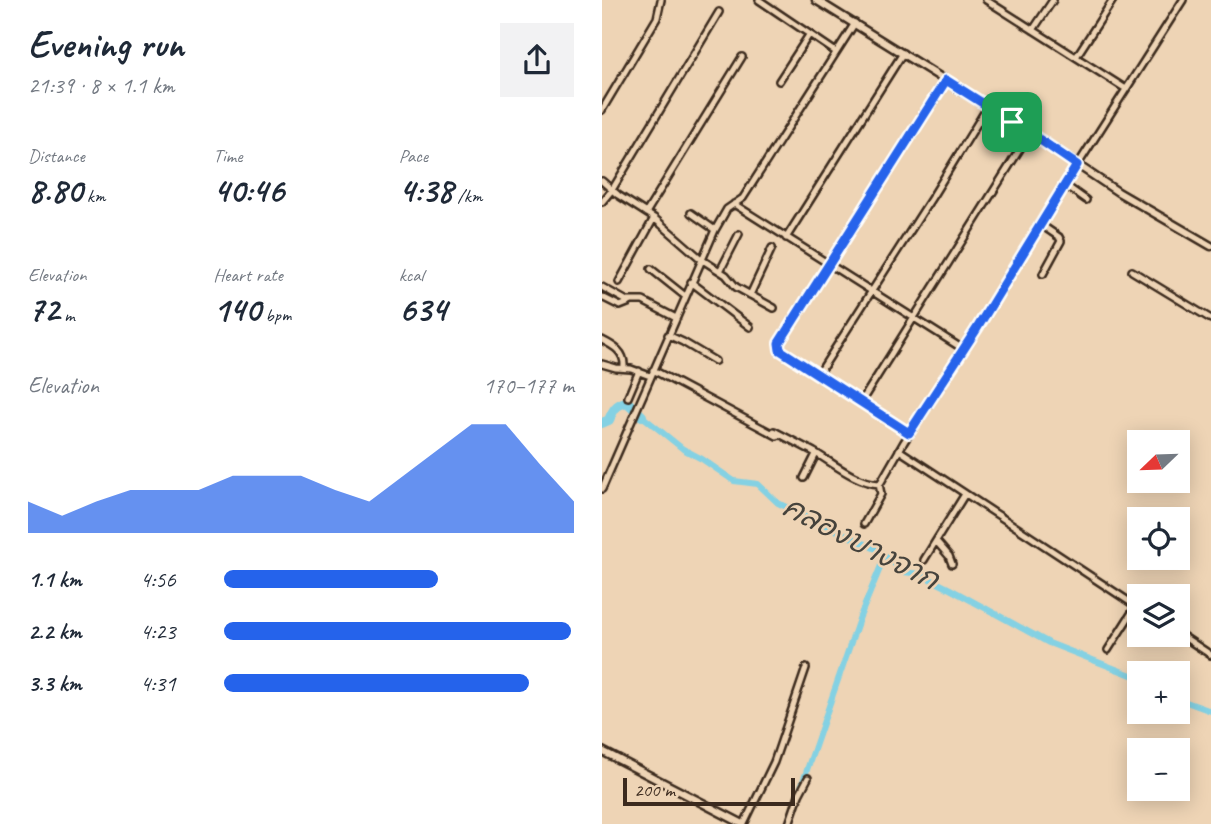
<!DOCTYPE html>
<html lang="en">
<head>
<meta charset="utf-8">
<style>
	:root { --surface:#fff; --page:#f2f2f3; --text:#1f2937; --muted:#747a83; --accent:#2563eb }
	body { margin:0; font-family:Caveat,"Playpen Sans Thai",sans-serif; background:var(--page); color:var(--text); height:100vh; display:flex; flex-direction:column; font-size:26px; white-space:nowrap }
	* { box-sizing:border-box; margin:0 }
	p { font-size:23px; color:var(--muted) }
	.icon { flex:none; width:38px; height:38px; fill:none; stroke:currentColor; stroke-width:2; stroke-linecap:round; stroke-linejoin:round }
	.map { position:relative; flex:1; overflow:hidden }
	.side { display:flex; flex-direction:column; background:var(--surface); width:602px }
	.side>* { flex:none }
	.needle { width:46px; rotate:247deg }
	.fabs { position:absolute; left:525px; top:430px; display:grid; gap:14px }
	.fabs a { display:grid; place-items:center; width:63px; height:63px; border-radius:0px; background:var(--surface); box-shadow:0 4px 18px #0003; font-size:35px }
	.scale { position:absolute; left:21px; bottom:18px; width:172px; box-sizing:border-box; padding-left:7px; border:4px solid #3b2a1e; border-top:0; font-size:19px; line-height:24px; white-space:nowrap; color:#3b2a1e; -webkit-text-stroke:5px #eed4b5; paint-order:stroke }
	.pin { position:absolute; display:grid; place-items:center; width:60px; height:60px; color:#fff; margin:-30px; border-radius:14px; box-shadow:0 4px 10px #0006 }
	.round { display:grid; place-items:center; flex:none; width:74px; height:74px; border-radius:0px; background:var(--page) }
	.head { display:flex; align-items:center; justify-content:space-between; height:119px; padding:0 28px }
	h1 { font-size:38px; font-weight:600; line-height:52px }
	.figures { display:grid; grid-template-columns:repeat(3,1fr); gap:10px; height:119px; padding:7px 28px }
	.figures div { display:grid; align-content:center }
	.figures b { font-size:35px; font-weight:600 }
	.figures small { font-size:19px; font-weight:400 }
	.figures p { font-size:19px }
	.chart { height:196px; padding:14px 28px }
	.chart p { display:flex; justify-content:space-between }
	.chart svg { width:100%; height:126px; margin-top:7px; fill:var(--accent); opacity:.7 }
	ul { padding:0 28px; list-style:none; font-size:23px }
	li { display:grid; grid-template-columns:112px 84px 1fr; align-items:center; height:52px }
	li i { height:18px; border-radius:9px; background:var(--accent) }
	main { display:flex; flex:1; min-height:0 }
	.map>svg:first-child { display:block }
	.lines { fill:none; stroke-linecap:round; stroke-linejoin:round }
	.canal { stroke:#84d1e3; stroke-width:6 }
	.river { stroke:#84d1e3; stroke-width:10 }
	.minor-casing { stroke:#3b2a1e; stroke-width:10 }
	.tertiary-casing { stroke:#3b2a1e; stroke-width:11 }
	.minor { stroke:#eed4b5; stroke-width:5 }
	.tertiary { stroke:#eed4b5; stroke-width:6 }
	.route-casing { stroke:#fff; stroke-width:14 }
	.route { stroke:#2563eb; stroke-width:9 }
	.labels { text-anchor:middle; stroke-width:5; stroke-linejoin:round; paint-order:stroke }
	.water-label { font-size:30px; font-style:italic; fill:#46433c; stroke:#eed4b5 }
</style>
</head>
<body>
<main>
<section class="side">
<div class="head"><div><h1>Evening run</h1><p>21:39 · 8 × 1.1 km</p></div><a class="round"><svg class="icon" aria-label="share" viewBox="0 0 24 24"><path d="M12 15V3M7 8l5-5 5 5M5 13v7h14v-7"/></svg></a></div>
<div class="figures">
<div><p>Distance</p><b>8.80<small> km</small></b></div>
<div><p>Time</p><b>40:46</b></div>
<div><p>Pace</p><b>4:38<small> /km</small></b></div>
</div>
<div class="figures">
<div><p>Elevation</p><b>72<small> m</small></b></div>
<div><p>Heart rate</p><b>140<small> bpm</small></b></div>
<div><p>kcal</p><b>634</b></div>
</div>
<div class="chart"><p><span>Elevation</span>170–177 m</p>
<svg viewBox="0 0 160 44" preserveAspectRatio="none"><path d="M0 44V33L10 38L20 33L30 29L40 29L50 29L60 24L70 24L80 24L90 29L100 33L110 24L120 15L130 6L140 6L150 20L160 33V44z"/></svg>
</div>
<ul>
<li><b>1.1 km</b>4:56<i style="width:61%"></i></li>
<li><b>2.2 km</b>4:23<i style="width:99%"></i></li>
<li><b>3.3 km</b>4:31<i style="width:87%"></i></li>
</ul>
</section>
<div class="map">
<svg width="609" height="824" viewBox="0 0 609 824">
	<rect width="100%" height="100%" fill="#eed4b5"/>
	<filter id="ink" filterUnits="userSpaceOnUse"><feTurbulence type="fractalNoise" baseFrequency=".0143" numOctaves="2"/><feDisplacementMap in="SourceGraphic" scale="14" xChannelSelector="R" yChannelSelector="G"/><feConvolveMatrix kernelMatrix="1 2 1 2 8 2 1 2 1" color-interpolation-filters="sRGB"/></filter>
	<g filter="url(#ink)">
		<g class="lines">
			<path class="canal" d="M40,416l41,33 19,10 32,22 24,3 20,19 100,47 26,22 16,2 30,15 99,54 90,35
				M576,699l33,12
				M198,790l59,-171 26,-63"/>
			<path class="river" d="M0,423l7,-3c4,-10 7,-16 18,-18l15,14"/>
			<defs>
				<path id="minor" d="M157,0l77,52
					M384,0l140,89
					M431,30l20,-30
					M474,57l37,-57
					M177,81l30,-46
					M0,110l55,-92 4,-18
					M0,181l16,14 36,23 47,41 25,16 10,12 38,21
					M463,185l21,15
					M0,202l10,-12 107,-178
					M132,204l229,145
					M44,213l96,-156
					M89,213l24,17
					M438,224l19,13 2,4 -18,33
					M184,238l117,-185
					M49,269l34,27
					M118,271l19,-37
					M530,271l79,48
					M17,282l35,-64
					M89,282l59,45
					M0,287l25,14h16l33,17
					M148,295l22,-47
					M0,297l18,9 10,-4
					M66,335l15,7 32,19
					M0,340c12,6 23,12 22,27
					M0,364l14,4 15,1 19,7
					M51,370l124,66
					M216,375l116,-181 54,-88
					M26,397l11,-26
					M259,402l169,-269
					M172,431c13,7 27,14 40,21 19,11 43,31 65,32l2,-2 23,-40 72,-112 64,-106 143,-224
					M307,433l-129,-83 -1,-7 167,-263
					M297,450l237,156
					M202,478l12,-24
					M0,489l113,-259 12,-21 16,-11 112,-175
					M262,524l17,-30 -2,-10
					M334,541l13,15 3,8
					M322,560l41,-66
					M576,633l33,22
					M506,650l28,-44 3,2
					M142,824l30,-62 32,-94
					M187,824l10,-29 9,-17"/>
				<path id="tertiary" d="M214,0l214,133 88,59 93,54
					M0,751l141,73"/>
			</defs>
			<use href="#minor" class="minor-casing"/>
			<use href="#tertiary" class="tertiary-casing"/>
			<use href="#minor" class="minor"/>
			<use href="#tertiary" class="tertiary"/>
		</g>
	</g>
	<g class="lines" filter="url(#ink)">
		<defs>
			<path id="route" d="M344,80l84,53 47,32 -101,165 -67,103 -129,-83 -1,-7z"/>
		</defs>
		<use href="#route" class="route-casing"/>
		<use href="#route" class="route"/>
	</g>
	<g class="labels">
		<g class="water-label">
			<text transform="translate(259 543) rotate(27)" y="10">คลองบางจาก</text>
		</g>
	</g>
</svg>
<div class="fabs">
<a><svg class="needle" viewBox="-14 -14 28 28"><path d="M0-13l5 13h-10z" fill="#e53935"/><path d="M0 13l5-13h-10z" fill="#747a83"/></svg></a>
<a><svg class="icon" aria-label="locate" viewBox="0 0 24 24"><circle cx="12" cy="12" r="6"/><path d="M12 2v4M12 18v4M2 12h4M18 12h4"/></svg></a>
<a><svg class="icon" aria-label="layers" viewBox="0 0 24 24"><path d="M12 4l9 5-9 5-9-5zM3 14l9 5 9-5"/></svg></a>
<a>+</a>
<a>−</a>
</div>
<div class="scale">200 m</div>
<div class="pin" style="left:410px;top:122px;background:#1e9e55"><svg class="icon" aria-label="arrive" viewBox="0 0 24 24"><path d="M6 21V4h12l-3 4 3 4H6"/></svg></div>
</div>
</main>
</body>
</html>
